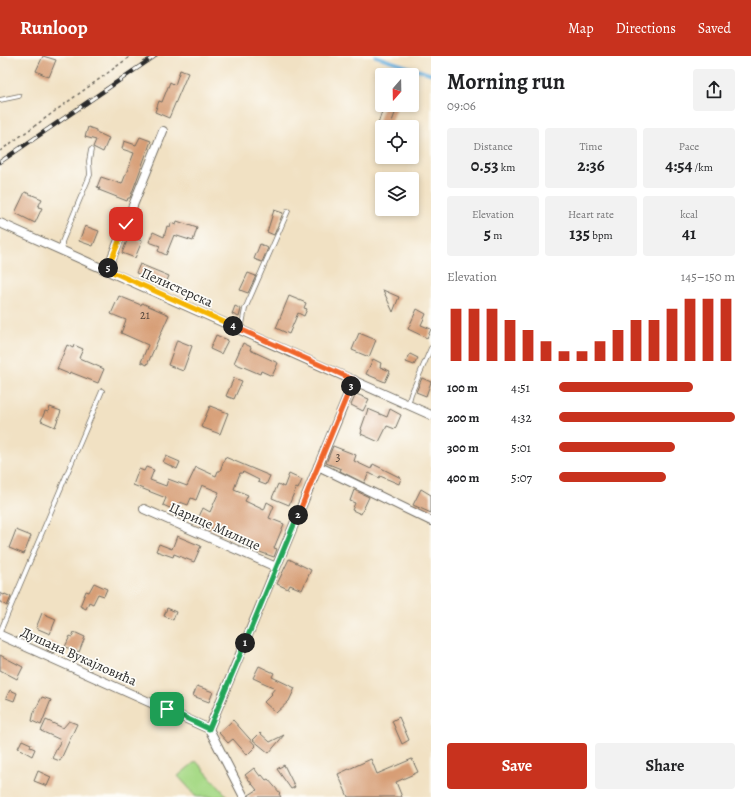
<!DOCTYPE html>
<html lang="en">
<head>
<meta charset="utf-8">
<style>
	:root { --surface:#fff; --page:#f2f2f2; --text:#202124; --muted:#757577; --accent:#c8321e }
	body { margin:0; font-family:Alegreya,serif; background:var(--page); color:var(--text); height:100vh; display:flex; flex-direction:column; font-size:15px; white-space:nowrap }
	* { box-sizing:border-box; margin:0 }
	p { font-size:13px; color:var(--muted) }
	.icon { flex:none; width:22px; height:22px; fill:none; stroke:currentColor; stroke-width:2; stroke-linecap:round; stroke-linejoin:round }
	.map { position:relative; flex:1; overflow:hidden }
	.drawer { display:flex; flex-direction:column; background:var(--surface); width:320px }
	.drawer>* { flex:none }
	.needle { width:26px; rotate:200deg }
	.tools { position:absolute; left:375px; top:12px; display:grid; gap:8px }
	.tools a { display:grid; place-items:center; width:44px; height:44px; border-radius:4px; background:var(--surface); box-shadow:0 2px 6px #0003; font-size:20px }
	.pin { position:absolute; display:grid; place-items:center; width:34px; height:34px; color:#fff; margin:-17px; border-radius:8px; box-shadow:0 2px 6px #0006 }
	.km { position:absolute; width:20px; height:20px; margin:-10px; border-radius:50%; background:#222; color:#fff; font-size:11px; line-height:20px; text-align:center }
	.round { display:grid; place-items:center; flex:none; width:42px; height:42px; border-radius:4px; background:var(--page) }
	.summary { display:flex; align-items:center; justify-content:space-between; height:68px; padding:0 16px }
	h1 { font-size:22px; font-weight:600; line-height:30px }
	.stats { display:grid; grid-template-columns:repeat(3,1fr); gap:6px; height:68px; padding:4px 16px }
	.stats div { display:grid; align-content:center; border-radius:4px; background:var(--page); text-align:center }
	.stats b { font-size:17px; font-weight:600 }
	.stats small { font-size:11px; font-weight:400 }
	.stats p { font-size:11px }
	.chart { height:112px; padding:8px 16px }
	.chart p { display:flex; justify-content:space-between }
	.chart svg { width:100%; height:72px; margin-top:4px; stroke:var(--accent); stroke-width:6 }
	.cta { display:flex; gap:8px; margin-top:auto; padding:8px 16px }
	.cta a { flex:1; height:46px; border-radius:4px; background:var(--accent); color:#fff; font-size:16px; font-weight:600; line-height:46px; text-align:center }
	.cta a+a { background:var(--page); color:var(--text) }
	ul { padding:0 16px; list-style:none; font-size:13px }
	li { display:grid; grid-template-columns:64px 48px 1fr; align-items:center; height:30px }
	li i { height:10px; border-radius:5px; background:var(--accent) }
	header { display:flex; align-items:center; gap:24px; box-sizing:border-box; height:56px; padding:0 20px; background:var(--accent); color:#fff }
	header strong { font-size:19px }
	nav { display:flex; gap:22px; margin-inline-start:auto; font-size:14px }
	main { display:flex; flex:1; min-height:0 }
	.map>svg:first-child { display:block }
	.green { fill:#a8da88; stroke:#6a825a }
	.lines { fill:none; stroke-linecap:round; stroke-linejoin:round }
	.stream { stroke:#67afde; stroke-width:3 }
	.building { fill:#d79e76 }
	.service-casing { stroke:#706b60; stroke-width:5.5 }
	.minor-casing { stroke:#706b60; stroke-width:10 }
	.path { stroke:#706b60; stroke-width:1.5; stroke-dasharray:3 3; stroke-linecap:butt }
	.service { stroke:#fff; stroke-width:4 }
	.minor { stroke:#fff; stroke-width:8 }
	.rail-casing { stroke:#2b2b2b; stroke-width:4.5 }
	.rail { stroke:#fdfcf7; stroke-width:3; stroke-dasharray:9; stroke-linecap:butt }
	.split-1-casing { stroke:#fff; stroke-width:8 }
	.split-2-casing { stroke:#fff; stroke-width:8 }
	.split-3-casing { stroke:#fff; stroke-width:8 }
	.split-4-casing { stroke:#fff; stroke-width:8 }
	.split-5-casing { stroke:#fff; stroke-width:8 }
	.split-6-casing { stroke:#fff; stroke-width:8 }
	.split-1 { stroke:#22a559; stroke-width:5 }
	.split-2 { stroke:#22a559; stroke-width:5 }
	.split-3 { stroke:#f0652b; stroke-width:5 }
	.split-4 { stroke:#f0652b; stroke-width:5 }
	.split-5 { stroke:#f5b400; stroke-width:5 }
	.split-6 { stroke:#f5b400; stroke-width:5 }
	.labels { text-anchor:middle; stroke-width:3.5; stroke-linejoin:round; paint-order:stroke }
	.number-label { font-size:12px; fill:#56483e }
	.street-label { font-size:14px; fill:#2b2b2b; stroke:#fdfcf7 }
</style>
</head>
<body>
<header>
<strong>Runloop</strong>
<nav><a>Map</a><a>Directions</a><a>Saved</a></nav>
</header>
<main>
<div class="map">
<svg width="431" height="741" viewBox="0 0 431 741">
	<rect width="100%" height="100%" fill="#fdfcf7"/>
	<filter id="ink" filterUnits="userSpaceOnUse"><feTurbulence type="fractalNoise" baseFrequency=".025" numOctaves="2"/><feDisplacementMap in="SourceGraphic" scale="8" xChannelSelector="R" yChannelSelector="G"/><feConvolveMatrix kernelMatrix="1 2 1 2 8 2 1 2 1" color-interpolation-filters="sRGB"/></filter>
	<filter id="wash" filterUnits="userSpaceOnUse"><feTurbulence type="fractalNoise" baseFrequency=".012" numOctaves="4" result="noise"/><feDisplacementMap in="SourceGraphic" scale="16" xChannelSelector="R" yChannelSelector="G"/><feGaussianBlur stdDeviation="0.9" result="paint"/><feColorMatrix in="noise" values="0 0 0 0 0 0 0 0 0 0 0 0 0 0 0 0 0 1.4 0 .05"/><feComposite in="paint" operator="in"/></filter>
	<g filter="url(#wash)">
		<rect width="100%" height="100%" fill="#f1e1c3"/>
		<path class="green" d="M196,705l31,35v1h-30l-19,-21z"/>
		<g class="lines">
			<path class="stream" d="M375,0l56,18"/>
		</g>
		<g id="blocks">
			<path class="building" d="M43,0l13,4 -7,17 -13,-6z
				M180,14l8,3 -19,45 -14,-6 4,-11 3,1 8,-20 5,3z
				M384,49h14l-8,22h-13z
				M88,71l8,3v2l13,6 -6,14 -10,-5 3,-7 -11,-3z
				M140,81l11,4 -21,57h-2l-1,3 -28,-11 1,-2 -3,-1 4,-10 21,7 12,-31 -12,-4 2,-8 12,4z
				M25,136l17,7 -4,8 4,1 -7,15 -20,-10z
				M274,154l9,3 -9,22 -7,-3z
				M177,165l20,7 -4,13 -19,-6 -8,20 -8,-4 2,-5 -11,-4 4,-10 11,5 3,-11 3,1 1,-4 5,2z
				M85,170l14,5 -6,15 -14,-5z
				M129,180l13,5 -7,17 -13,-5z
				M260,188l8,4 -6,14 -8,-3z
				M140,208l29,12 -4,9 -29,-12z
				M248,217l8,3 -8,17 -8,-3z
				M383,234l16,7 -6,15z
				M119,240l22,9 1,-2 27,12 -22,50 -6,-3 7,-17 -27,-12 5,-13 -15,-6z
				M289,240l17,7 -2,5 3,1 -3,7 -6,-3 -9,21 -13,-6z
				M235,250l6,3 -2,8 -7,-3z
				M417,253l9,5 -5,11 10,4 -4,9 -19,-9z
				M359,277l17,7 -7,17 -17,-7z
				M216,279l12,5 -7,14 -11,-5z
				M177,284l15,6 -9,25 -15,-6z
				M243,287l8,4 -1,3 28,13 -6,13 -11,-5 -1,3 -26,-11z
				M67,289l6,3 1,-3 9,4 -4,9 25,11 -6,14 -28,-11 -1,2 -12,-5z
				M410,298l8,4 -4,7 -8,-3z
				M373,303l8,4 -1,4 10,4 -5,11 -19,-8z
				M234,322l8,3 -8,18 -8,-3z
				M422,322l9,4 -5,14 -10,-4z
				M356,338l13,5 -6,12 -12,-6z
				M210,350l18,7 -8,21 -19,-7z
				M50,351l11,4 -6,16 -14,-6 4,-10 3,1z
				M368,353l19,8 3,-8 11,6 -6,14 -8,-3 -8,16 -18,-8 1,-4 -1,-1z
				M333,390l23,9 -2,6 17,8 2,-5 28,14 -2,6 -19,-8 -1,2 -10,-5 -5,10 -24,-12 1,-2 -15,-6z
				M166,400l14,6 -3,7 -14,-7z
				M225,401l45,19 -4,9 -8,-3 1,-2 -16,-8 -1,1h-2l-6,16 14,6 -3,6 19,9 3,-8 7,4 -5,12 15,6 -10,24 3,1 -3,8 -23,-8 1,-2 -56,-24 7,-15 7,4 9,-20 -17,-7 -6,15 -5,-2 -3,7 -8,-3 -2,5 -5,-2 -1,4 -9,-4 3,-7 -33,-13 6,-16 5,2 2,-4 8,3 -4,10 16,6 2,-7 19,7 9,-19 20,9 2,-5h2z
				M289,418l13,6 -4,9 -2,-1 -7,17 -17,-7 6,-14 6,3z
				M421,433l10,6v18l-18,-8z
				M354,434l15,7 -8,17 -9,-4 3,-7 -5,-2z
				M16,474l15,6 -7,18 -15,-6z
				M177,480l24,10 -7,16 -20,-8 -1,3 -17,-6 3,-7 13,5z
				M289,503l22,11 -9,20 -12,-5 -2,4 -11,-5z
				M94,527l13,6 -3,7 -6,-2 -5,10 -4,-2 -3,7 -6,-3 6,-15 3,1z
				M0,537l4,2 1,-1 6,3 -4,9 -7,-4z
				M167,552l9,4 -3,8 -9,-4z
				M42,557l14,6 -6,15 -14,-6z
				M74,576l11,5 -6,15 -14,-5 5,-11 2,1z
				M50,585l7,3 -3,9 -7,-3z
				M0,599l23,12 -6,12 -17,-9z
				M259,610l15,7 -2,4 23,11 -6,13 -13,12 -12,-11 8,-8 -1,-1 4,-5 -22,-10z
				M197,630l16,6 -4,10 -16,-6z
				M10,634l7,3 -3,8 -8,-3z
				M42,641l9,3 -10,25 -9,-4 2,-9z
				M399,661l10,23 -7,4 -10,-23z
				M46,664l17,8 6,-7 8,3 -17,37 -8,-3 9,-18 -20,-9z
				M233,664l23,26 -9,9 -14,-16 -5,4 -9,-10z
				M260,677l10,9 14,-7 -15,18 -16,-13z
				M22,684l9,4 -1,3 5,2 -3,7 -14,-8z
				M371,703l6,15 35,-15 6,13 -22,10 6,15h-54l-10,-23z
				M284,709l11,22 -4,2 -14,-20z
				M254,712l6,8 2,-1 4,5 2,-1 12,14 -1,1 2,3h-32v-2l8,-5 -12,-15z
				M38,715l13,6 -4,9 -13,-5z"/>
		</g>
	</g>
	<g filter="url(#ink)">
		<use href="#blocks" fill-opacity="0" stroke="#706b60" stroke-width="1"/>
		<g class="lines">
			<defs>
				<path id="service" d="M0,44l19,-4
					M62,194v-8l28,-67 -1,-14 2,-11
					M241,274l4,-21 43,-98
					M408,349l3,-11 20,-46
					M0,576l102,-241"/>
				<path id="minor" d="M0,167l431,192
					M107,214l56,-139
					M318,410l113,55
					M144,453l132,58
					M0,579l209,94 35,68
					M209,673l145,-349"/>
			</defs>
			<use href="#service" class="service-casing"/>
			<use href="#minor" class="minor-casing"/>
			<path class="path" d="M0,95l131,-95"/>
			<use href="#service" class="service"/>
			<use href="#minor" class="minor"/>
			<defs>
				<path id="rail" d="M0,106l155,-106"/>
			</defs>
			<use href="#rail" class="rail-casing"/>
			<use href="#rail" class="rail"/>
		</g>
	</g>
	<g class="lines" filter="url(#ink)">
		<defs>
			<path id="split-1" d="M167,653l42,20 36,-86"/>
			<path id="split-2" d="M245,587l53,-128"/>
			<path id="split-3" d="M298,459l53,-129"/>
			<path id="split-4" d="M233,270l121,54 -3,6"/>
			<path id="split-5" d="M108,212v2l125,56"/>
			<path id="split-6" d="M108,212l18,-44"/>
		</defs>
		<use href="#split-1" class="split-1-casing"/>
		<use href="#split-2" class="split-2-casing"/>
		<use href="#split-3" class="split-3-casing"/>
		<use href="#split-4" class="split-4-casing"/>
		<use href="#split-5" class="split-5-casing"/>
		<use href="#split-6" class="split-6-casing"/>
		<use href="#split-1" class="split-1"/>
		<use href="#split-2" class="split-2"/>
		<use href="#split-3" class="split-3"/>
		<use href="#split-4" class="split-4"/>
		<use href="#split-5" class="split-5"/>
		<use href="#split-6" class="split-6"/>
	</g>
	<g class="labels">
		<g class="number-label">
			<text x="145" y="263">21</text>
			<text x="338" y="405">3</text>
		</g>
		<g class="street-label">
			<text transform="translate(177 231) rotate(24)" y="5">Пелистерска</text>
			<text transform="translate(215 470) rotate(24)" y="5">Царице Милице</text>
			<text transform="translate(79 600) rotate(24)" y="5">Душана Вукајловића</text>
		</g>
	</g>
</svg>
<div class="tools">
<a><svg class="needle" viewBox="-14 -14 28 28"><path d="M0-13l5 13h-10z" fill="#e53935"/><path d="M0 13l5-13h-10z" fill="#757577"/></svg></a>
<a><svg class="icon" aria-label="locate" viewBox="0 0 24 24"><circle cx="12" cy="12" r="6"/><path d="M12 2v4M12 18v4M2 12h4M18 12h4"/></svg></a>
<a><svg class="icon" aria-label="layers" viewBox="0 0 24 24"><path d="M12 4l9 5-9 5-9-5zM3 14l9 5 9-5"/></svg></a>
</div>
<div class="pin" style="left:167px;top:653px;background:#1e9e55"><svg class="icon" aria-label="arrive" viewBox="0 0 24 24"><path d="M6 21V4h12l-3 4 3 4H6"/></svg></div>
<div class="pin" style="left:126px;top:168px;background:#d93025"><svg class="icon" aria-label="check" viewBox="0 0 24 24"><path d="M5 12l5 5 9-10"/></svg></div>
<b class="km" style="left:245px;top:587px">1</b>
<b class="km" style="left:298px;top:459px">2</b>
<b class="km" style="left:351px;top:330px">3</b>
<b class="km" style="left:233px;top:270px">4</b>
<b class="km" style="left:108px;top:212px">5</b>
</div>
<section class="drawer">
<div class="summary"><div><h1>Morning run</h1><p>09:06</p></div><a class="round"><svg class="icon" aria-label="share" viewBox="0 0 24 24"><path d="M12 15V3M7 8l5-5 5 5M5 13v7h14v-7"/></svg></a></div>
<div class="stats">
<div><p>Distance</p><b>0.53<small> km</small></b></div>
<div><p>Time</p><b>2:36</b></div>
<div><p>Pace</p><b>4:54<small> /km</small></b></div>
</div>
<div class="stats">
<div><p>Elevation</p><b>5<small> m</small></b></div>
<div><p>Heart rate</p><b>135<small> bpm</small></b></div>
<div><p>kcal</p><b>41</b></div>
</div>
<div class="chart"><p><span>Elevation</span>145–150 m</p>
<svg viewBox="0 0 160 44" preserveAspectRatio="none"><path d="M5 44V12M15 44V12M25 44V12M35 44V19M45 44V25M55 44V32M65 44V38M75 44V38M85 44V32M95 44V25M105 44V19M115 44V19M125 44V12M135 44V6M145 44V6M155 44V6"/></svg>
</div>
<ul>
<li><b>100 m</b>4:51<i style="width:76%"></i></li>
<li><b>200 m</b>4:32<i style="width:100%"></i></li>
<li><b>300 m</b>5:01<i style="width:66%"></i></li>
<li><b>400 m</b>5:07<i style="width:61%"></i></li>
</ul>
<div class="cta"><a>Save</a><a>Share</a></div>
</section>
</main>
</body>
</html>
